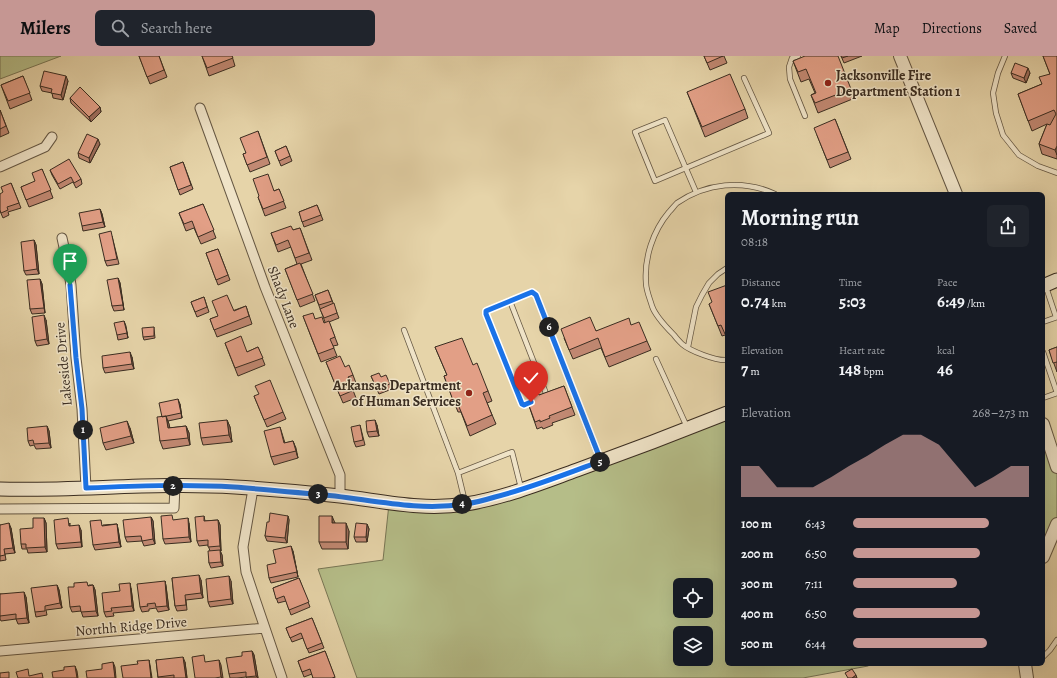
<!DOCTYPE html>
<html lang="en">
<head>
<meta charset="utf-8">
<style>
	:root { --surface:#171b24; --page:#20242c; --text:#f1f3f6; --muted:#9ea1a6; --accent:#c59692 }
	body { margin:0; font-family:Alegreya,serif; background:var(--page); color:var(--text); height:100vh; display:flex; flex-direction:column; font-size:15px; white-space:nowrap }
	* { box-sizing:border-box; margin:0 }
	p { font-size:13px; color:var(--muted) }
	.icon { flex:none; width:22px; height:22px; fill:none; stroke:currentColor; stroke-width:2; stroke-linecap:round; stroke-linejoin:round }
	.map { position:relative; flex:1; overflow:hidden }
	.side { position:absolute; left:725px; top:136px; width:320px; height:474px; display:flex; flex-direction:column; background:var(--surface); border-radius:6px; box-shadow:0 4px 16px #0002 }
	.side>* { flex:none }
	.controls { position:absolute; left:673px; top:522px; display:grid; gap:8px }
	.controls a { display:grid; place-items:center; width:40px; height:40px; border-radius:6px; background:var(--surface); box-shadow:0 4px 16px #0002; font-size:20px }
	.pin { position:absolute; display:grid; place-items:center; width:34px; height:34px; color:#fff; margin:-41px -17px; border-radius:50% 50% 50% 0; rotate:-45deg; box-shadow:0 0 4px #0007 }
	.pin .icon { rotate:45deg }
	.km { position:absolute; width:20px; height:20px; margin:-10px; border-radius:50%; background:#222; color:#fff; font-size:11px; line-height:20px; text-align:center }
	.round { display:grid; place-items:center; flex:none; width:42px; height:42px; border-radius:6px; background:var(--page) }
	.head { display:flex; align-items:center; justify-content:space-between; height:68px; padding:0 16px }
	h1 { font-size:22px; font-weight:700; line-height:30px }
	.stats { display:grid; grid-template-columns:repeat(3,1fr); gap:6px; height:68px; padding:4px 16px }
	.stats div { display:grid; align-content:center }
	.stats b { font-size:17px; font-weight:700 }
	.stats small { font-size:11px; font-weight:400 }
	.stats p { font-size:11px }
	.chart { height:112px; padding:8px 16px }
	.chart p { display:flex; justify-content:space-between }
	.chart svg { width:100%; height:72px; margin-top:4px; fill:var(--accent); opacity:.7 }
	ul { padding:0 16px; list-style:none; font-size:13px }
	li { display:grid; grid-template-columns:64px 48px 1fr; align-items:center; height:30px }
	li i { height:10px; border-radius:5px; background:var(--accent) }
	header { display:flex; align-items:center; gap:24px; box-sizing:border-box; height:56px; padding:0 20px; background:var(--accent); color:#111 }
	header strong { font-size:19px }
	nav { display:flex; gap:22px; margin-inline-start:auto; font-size:14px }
	.search { width:280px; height:36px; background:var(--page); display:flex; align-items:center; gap:10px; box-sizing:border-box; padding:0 14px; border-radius:6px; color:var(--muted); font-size:15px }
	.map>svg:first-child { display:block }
	.green { fill:#b5bd88; stroke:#787554; fill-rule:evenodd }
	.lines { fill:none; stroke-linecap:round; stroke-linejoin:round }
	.service-casing { stroke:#655743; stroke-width:6 }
	.minor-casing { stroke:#655743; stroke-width:11 }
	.tertiary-casing { stroke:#655743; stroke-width:14 }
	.secondary-casing { stroke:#3a2d21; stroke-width:15 }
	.service { stroke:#efe3c7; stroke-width:4.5 }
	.minor { stroke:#efe3c7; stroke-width:9 }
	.tertiary { stroke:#efe3c7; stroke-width:12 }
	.secondary { stroke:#efe3c7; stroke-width:13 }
	.wall { fill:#c28973; stroke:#3a2d21 }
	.shaded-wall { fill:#9e6f5e; stroke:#3a2d21 }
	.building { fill:#e29f86; stroke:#3a2d21 }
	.route-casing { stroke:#fff; stroke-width:8 }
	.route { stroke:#1a73e8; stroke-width:5 }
	.poi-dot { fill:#8f2418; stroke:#efe3c7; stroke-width:1.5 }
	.labels { text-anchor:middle; stroke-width:3; stroke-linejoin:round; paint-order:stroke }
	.poi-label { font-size:14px; font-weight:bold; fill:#3a2d21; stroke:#efe3c7; text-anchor:start }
	.street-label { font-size:14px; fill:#3a2d21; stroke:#efe3c7 }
</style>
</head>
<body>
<header>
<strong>Milers</strong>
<div class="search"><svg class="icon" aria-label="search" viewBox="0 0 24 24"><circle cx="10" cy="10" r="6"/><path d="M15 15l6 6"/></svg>Search here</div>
<nav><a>Map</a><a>Directions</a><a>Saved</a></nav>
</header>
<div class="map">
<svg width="1057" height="622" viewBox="0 0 1057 622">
	<rect width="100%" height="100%" fill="#e6d4a9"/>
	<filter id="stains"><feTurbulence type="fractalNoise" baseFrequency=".005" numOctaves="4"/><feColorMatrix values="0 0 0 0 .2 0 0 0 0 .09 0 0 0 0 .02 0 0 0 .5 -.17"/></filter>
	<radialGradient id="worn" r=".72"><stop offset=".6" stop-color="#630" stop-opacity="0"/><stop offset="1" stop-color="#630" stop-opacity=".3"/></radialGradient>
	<path class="green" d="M0,0h61l-61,23z
		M727,357v251h144l-3,2 -65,12h-446l-39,-109 65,-9 6,-56h77zM680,529h26v26h-26zM680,577h26v26h-26z
		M1050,389l7,22v57l-14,33v-110z"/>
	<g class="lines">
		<defs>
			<path id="service" d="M798,0l-6,2 -3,9 1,12 15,37
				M1005,0l-7,17 -5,20 3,20 7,22 16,20 19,11 19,7
				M696,136l-31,-72 -30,12 20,49 114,-48 -25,-55
				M1046,231l10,30
				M510,245l37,95
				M1043,266l14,-5
				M404,274l54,143 7,29
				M688,291l8,-40 6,-12 7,-12 9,-9 9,-6
				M1043,296l14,41
				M656,303l31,68
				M727,304c-11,1 -37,-9 -45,-16 -3,-3 -6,-6 -8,-9 -7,-7 -19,-20 -22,-29 -2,-7 -6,-16 -6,-23 -2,-25 7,-52 23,-71 3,-3 5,-6 8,-9 29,-20 66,-24 98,-9
				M1043,342l14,-5
				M531,346l-7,3 -2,-1 -36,-90v-3l46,-19 4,3 64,166
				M458,417l54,-21 9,36
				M1043,601l7,-7 7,-10"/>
			<path id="minor" d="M200,52l65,179 75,188v21
				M0,111l45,-20 7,-10
				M62,182l5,23 4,24 5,73 6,51 4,79
				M253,433l-10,58 3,25 8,24 28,82
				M0,453l174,-1 1,-22
				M0,595l265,-23"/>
			<path id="tertiary" d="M900,0l56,138
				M1043,368l14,43
				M1043,501l14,-33
				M1025,608l2,14"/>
			<path id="secondary" d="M1043,230l14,-6
				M0,433c78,2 157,-7 235,-2 35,2 70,5 105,9 43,5 82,15 126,8 38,-6 75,-21 111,-34 50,-18 100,-37 150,-57"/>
		</defs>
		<use href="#service" class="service-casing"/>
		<use href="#minor" class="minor-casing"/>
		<use href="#tertiary" class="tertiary-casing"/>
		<use href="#secondary" class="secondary-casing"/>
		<use href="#service" class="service"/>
		<use href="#minor" class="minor"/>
		<use href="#tertiary" class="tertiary"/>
		<use href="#secondary" class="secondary"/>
	</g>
	<path class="wall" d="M139,0h20l8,21 -17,7z
		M202,0h30l3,10 -26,10z
		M704,0h20l3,7 -17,7z
		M841,0h21l-18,7z
		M1043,0h14v103l-15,-5 -3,-10 8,-20 -15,7 -14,-37 24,-10 8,-10z
		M793,5l58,28 4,9 -37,15 -7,-18 4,-2 -6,-14 -8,3z
		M1011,17h19l-4,10 -13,-5z
		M23,20l9,24 -22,9 -9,-24z
		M68,25l-5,19 -10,-2 -1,-5 -10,-2 -2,-5z
		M687,36l58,17 3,9 -43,19z
		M70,42l30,9 1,5 -10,10 -20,-19z
		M0,54l9,23 -9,4z
		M835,63l16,40 -21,9 -13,-33z
		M258,75l12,33 -20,8 -7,-18 3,-1z
		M100,88l-10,19 -11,-5 -1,-5z
		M286,90l6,15 -11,5 -6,-15z
		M183,106l10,27 -13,6 -10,-28z
		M42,113l11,29 -24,9 -8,-20 14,-5z
		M50,114l31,9 1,5 -6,4 -3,-6 -13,7 -8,-14z
		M11,127l10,25 -13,4 1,3 -6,3 -3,-7 3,-19z
		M279,133l7,19 -21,8 -7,-19z
		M203,148l13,34 -15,6 -7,-16 -8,3 -7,-18z
		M317,149l6,15 -19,7 -5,-15z
		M100,153l2,5 3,13 -22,4 -1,-5z
		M300,172l12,32 -11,4 14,37 -15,6 -15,-38 12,-5 -6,-17 -13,5 -7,-19 22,-3z
		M112,180l7,28 -12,2 -2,-5z
		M34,184l2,5 3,29 -13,1 -2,-4z
		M218,193l12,31 -12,5 -12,-32z
		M118,222l2,5 4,27 -10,1 -2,-5z
		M40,223l2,5 3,29 -13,1 -2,-5z
		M727,229v55l-2,-5 -3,1 -13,-32 3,-1z
		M328,234l11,28 -10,4 9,23 -5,1 4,10 -16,6 -18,-46 12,3 9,4 1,-1 -10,-27z
		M204,241l5,15 -12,5 -6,-15z
		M246,250l6,18 -35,13 -7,-18z
		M46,264l3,24 -12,2 -2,-5z
		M124,265l4,17 -10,2 -1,-5z
		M631,269l16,16 4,9 -42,17 -8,-19 -28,11 -9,-21 32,-7z
		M154,271v2l1,9 -11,2 -1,-3z
		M225,287l22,9 11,-5 7,18 -27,11z
		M435,291l38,18 15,26 4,10 -5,2 9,21 -26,12 -9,-24h-3l-14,-36 3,-1z
		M1057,291v25l-8,-22z
		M132,301l2,12 -29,4 -2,-5z
		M326,306l19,5 8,8 3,8 -5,2 5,13 -13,5z
		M371,320l19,8 2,5 -13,5z
		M564,330l11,29 -23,8 1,2 -10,4 -1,-2 -5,2 -10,-29z
		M254,340l29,16 3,7 -19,8z
		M180,348l2,14 -14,3 2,7 16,-2 3,7 1,12 -27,4 -3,-8 2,-24z
		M227,364l3,7 2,15 -29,3 -2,-7z
		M360,369l5,20 -9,2 -2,-5z
		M377,369l2,11 -10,1 -2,-5z
		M47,370l2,5 2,17 -15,1 -2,-4 -4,1 -2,-5z
		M280,371l5,16 8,-2 5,17 -24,7 -3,-8z
		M130,372l4,15 -28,7 -3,-7z
		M204,460l1,5 13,-1 2,5 1,26h-1l2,4 1,11 -12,2 -2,-5 1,-12 -2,-6 -9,1 -2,-5z
		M288,460l1,4 -2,23 -20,-2 -2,-5 4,-14z
		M151,461l2,4 2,23 -11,2 -2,-5 -15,1 -2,-5z
		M44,462l2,5 1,29 -19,1 -1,-4h-5l-1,-5 12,-16z
		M174,464l15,3 2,19 -26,2 -2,-5z
		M70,467v3l11,4 1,17 -24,2 -2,-5z
		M335,467l14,8 -1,18h-26l-3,-7z
		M117,468l1,5 3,18 -26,3 -2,-5 10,-20z
		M367,468l2,5 -2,13h-11l-2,-5z
		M0,469l11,3 4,25 -10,1 1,6 -6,1z
		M293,495l5,26 -27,6 -2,-5 7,-15z
		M172,522l29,2 2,18 -17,2 1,10 -10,1 -2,-5z
		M299,522l11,29 -19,8 -5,-14 -8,2 -5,-15z
		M165,525l1,5 3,24 -11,2 -2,-4 -7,1v2l-7,1 -2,-5z
		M231,525l2,23 -23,3 -2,-5z
		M57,529l2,5 3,18 -16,2 1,5 -11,2 -1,-5z
		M89,529h4l2,5 3,26 -15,1 -2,-6 -9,1 -2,-5z
		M131,532l3,23 -21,2 1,3 -8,1 -2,-5 16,-21z
		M0,538l26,3 3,26 -11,1 -2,-5 -15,2 -1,-2z
		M312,562l12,30 -15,5 -6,-15 -11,4 -6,-14z
		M252,595l2,4 4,23h-11l-1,-1 -9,1h-7l-1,-4 13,-18z
		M325,595l10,27h-22l-1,-4 -8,3 -6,-16z
		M156,604l29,2 2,16h-29z"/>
	<path class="shaded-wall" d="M1028,12l2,5 -4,10 -2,-5z
		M66,20l2,5 -5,19 -2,-5z
		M100,51l1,5 -10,10 -2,-5z
		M98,83l2,5 -10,19 -1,-5z
		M1057,90v9l-2,-5z
		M100,153l2,5 3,13 -2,-5z
		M34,184l2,5 3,29 -2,-5z
		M118,222l2,5 4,27 -1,-5z
		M40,223l2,5 3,29 -1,-5z
		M44,259l2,5 3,24 -2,-5z
		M124,265l2,5 2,12 -1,-5z
		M130,296l2,5 2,12 -2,-5z
		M178,343l2,5 2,14 -1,-5z
		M166,360l3,8 2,12 -3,-8z
		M227,364l3,7 2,15 -3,-7z
		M375,364l2,5 2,11 -2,-5z
		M127,365l3,7 4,15 -3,-7z
		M47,370l2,5 2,17 -2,-5z
		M186,370l3,7 1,12 -2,-7z
		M293,385l3,7 2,10 -2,-7z
		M288,460l1,4 -2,23 -2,-5z
		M332,460l3,7h-3z
		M151,461l2,4 2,23 -2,-5z
		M44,462l2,5 1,29 -2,-5z
		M188,462l1,5 2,19 -2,-5z
		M218,464l2,5 1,26 -1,-5z
		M9,467l2,5 4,25 -2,-5z
		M346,467l3,8 -1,18 -2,-7z
		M117,468l1,5 3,18 -2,-5z
		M367,468l2,5 -2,13 -1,-5z
		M79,469l2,5 1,17 -1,-5z
		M291,490l2,5 5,26 -1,-5z
		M220,494l2,5 1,11 -2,-4z
		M199,519l2,5 2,18 -2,-5z
		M229,520l2,5 2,23 -2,-5z
		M165,525l1,5 3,24 -2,-4z
		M130,527l1,5 3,23 -2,-5z
		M57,529l2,5 3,18 -2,-5z
		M93,529l2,5 3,26 -2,-5z
		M24,536l2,5 3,26 -2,-5z
		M252,595l2,4 4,23 -2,-2z
		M183,601l2,5 2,16h-1z
		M149,604l1,5 2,13h-1z
		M219,604l2,5 2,13h-1l-1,-1z
		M113,606l2,5 1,11h-1z
		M75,610l2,5 1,7h-1z
		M856,619l1,3h-5z"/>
	<path class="building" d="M139,0h20l5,14 -17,7z
		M202,0h30l1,2 -26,10z
		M704,0h19l-16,7z
		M805,0h33l13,33 -36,14 -4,-8 5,-2 -10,-24 -8,3 -5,-11z
		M841,0h7l-6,2z
		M1043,0h14v90l-2,4 -16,-6 8,-20 3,1 6,-11 -2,-4 -26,11 -10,-27 24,-10 -3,-7 11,-3z
		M1015,7l13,5 -4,10 -13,-5z
		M44,15l22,5 -5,19 -10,-2 1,-4 -12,-3z
		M730,18l15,35 -43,18 -15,-35z
		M23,20l7,17 -22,8 -7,-16z
		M80,31l20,20 -11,10 -19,-19z
		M0,54l6,16 -6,3z
		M835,63l13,33 -21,8 -13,-32z
		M258,75l9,26 -20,8 -4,-11 3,-1 -6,-15z
		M87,78l11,5 -9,19 -11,-5z
		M286,90l4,10 -11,5 -4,-10z
		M69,103l12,20 -7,4 -3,-6 -13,7 -8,-14z
		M183,106l8,23 -13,5 -8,-23z
		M42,113l9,21 -25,10 -5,-13 14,-6 -3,-8z
		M268,118l6,17 5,-2 5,12 -21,8 -5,-12 1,-1 -6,-17z
		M11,127l8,20 -12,4 1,3 -7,3 -1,-3v-16l3,-2 -2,-5z
		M203,148l11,26 -16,7 -6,-16 -8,3 -5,-11z
		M317,149l4,10 -19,7 -3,-10z
		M100,153l3,13 -21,4 -3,-13z
		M291,170l2,4 7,-2 9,25 -14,5 -7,-18 -12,5 -5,-12z
		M111,175l6,28 -12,2 -6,-27z
		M34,184l3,29 -13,2 -3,-29z
		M218,193l10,26 -12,5 -10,-27z
		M300,207l13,31 -16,6 -12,-31z
		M118,222l5,27 -11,1 -5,-26z
		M40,223l4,29 -14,1 -3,-29z
		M727,229v48l-2,1 -4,-9 -3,1 -9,-22 3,-2 -4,-10z
		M328,234l4,11 -13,4 -4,-10z
		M227,239l7,16 12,-5 3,10 -35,14 -4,-11 8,-3 -6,-15z
		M204,241l3,10 -12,5 -4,-10z
		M334,247l3,10 -13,5 -4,-9z
		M313,257l2,6 7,-2 2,6 5,-2 6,16 -5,2 4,9 -16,6 -15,-38z
		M44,259l3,24 -12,2 -3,-24z
		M590,261l6,14 33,-13 2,7 8,-3 8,19 -42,16 -7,-19 -29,12 -8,-21z
		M124,265l3,12 -10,2 -3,-12z
		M154,271v9l-11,1 -1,-9z
		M241,280l6,16 11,-5 5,11 -28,10 -10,-25z
		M462,282l11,27 4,-2 11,28 -5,2 9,22 -25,11 -10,-24 -3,1 -10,-27 3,-1 -12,-28z
		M1057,291v15l-4,1 -4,-13z
		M130,296l2,12 -29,4 -1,-12z
		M340,300l5,11 4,-2 4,10 -5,2 6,13 -14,6 -14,-34z
		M379,317l2,4 5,-2 4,9 -13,5 -6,-13z
		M270,324l13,32 -19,8 -10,-24 5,-2 -4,-8z
		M564,330l8,21 -23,9 1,2 -10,4v-2l-5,2 -8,-22 2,-1 -2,-8 9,-4 3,8z
		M178,343l3,14 -19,4 -3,-14z
		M166,360l2,12 18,-2 2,12 -28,3 -3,-24z
		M227,364l2,15 -28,3 -2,-15z
		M375,364l2,11 -10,1 -1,-11z
		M127,365l4,15 -28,7 -3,-15z
		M360,369l3,15 -9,2 -3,-15z
		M47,370l2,17 -15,1 -1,-4 -5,1 -1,-13z
		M280,371l4,16 9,-2 3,10 -25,6 -7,-26z
		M270,457l18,3 -3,22 -20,-2 2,-14h2z
		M172,459l1,5 15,-2 1,19 -26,2 -2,-23z
		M204,460v5l14,-1 2,26 -12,1v-7l-11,1 -2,-24z
		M319,460h13v7h14v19h-27z
		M151,461l2,22 -11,2 -1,-5 -16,1 -2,-17z
		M33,462h11l1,29 -19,1v-4h-5l-1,-15 13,-1z
		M68,462l1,8 10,-1 2,17 -25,2 -2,-24z
		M101,464l1,6 15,-2 2,18 -26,3 -3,-24z
		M9,467l4,25 -9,1 1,6 -5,1v-31z
		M356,467l11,1 -1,13h-12z
		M291,490l6,26 -28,6 -2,-13 9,-2 -3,-13z
		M220,494l1,12 -12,1 -1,-12z
		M199,519l2,18 -16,2 1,10 -11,1 -3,-28z
		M229,520l2,23 -23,3 -2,-23z
		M299,522l10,24 -20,8 -5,-14 -8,3 -3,-11z
		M165,525l2,25 -11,1 -1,-4 -8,1 1,2 -8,1 -3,-23z
		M87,526l1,4 5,-1 3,26 -15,1 -1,-6 -10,1 -2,-20h6v-4z
		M130,527l2,23 -21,2 1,3 -8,1 -2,-19 18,-2 -1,-7z
		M57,529l3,18 -15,3v5l-10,1 -4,-24z
		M24,536l3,26 -11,1v-5l-16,2v-22z
		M312,562l10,25 -15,6 -6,-16 -11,5 -4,-10z
		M252,595l4,25 -10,1v-5l-17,2 -3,-16 16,-2v-4z
		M325,595l10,26 -3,1h-19l-3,-9 -8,3 -4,-11z
		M204,599l1,7 14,-2 2,17 -6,1h-20l-3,-21z
		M183,601l3,21h-12v-3l-16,2 -2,-17z
		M149,604l2,18h-28l-2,-12 17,-2 -1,-3z
		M113,606l2,16h-28l-1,-7 16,-2v-5z
		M75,610l2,12h-24l-1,-6 12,-2v-3z
		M28,613l1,7 13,-3 1,5h-25l-2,-6z
		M852,613l4,6 -4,3h-4l-3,-5z
		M9,616v6h-9v-5z"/>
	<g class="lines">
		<defs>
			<path id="route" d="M70,229l6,73 6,51 4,79c49,-2 99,-4 148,-1 27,2 54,5 81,7 51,4 99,18 150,10 10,-1 20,-4 30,-7 36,-9 71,-23 106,-36l-65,-166 -4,-3 -46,19v3l36,90 2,1 7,-3"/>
		</defs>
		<use href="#route" class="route-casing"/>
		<use href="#route" class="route"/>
	</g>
	<g class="poi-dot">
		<circle cx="828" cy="27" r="4"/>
		<circle cx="469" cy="337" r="4"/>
	</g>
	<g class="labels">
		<g class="poi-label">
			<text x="836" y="24">Jacksonville Fire<tspan x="836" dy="16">Department Station 1</tspan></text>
			<text x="461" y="334" text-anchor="end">Arkansas Department<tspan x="461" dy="16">of Human Services</tspan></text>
		</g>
		<g class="street-label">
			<text transform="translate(284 241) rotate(69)" y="5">Shady Lane</text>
			<text transform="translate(63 308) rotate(-95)" y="5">Lakeside Drive</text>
			<text transform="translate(131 570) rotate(-5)" y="5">Northh Ridge Drive</text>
		</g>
	</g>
	<rect width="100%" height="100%" filter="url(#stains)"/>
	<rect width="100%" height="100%" fill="url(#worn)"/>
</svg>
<div class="controls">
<a><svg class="icon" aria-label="locate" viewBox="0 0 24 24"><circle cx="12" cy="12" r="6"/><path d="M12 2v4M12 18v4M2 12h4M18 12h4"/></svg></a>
<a><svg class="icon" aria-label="layers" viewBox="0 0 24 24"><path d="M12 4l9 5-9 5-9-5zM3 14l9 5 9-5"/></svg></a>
</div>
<div class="pin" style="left:70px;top:229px;background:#1e9e55"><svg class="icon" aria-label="arrive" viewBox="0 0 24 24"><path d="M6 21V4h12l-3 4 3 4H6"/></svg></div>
<div class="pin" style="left:531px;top:346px;background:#d93025"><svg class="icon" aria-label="check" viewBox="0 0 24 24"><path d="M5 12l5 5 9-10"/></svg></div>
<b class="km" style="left:83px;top:374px">1</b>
<b class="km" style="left:173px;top:430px">2</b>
<b class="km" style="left:318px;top:438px">3</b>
<b class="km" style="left:462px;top:448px">4</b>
<b class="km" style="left:600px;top:406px">5</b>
<b class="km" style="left:549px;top:271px">6</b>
<section class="side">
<div class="head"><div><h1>Morning run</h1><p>08:18</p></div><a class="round"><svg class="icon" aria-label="share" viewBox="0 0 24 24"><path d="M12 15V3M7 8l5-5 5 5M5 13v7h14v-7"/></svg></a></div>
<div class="stats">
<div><p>Distance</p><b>0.74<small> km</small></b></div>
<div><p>Time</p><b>5:03</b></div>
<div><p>Pace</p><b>6:49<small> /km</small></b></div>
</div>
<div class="stats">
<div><p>Elevation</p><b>7<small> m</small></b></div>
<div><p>Heart rate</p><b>148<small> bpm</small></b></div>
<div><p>kcal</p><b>46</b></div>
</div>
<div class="chart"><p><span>Elevation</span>268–273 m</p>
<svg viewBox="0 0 160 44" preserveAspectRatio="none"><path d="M0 44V25L10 25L20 38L30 38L40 38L50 32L60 25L70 19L80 12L90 6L100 6L110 12L120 25L130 38L140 32L150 25L160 25V44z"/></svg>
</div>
<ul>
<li><b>100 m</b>6:43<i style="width:77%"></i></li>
<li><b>200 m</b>6:50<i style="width:72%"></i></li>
<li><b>300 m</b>7:11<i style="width:59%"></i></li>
<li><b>400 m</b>6:50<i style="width:72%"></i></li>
<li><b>500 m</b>6:44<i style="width:76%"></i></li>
</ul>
</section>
</div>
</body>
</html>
